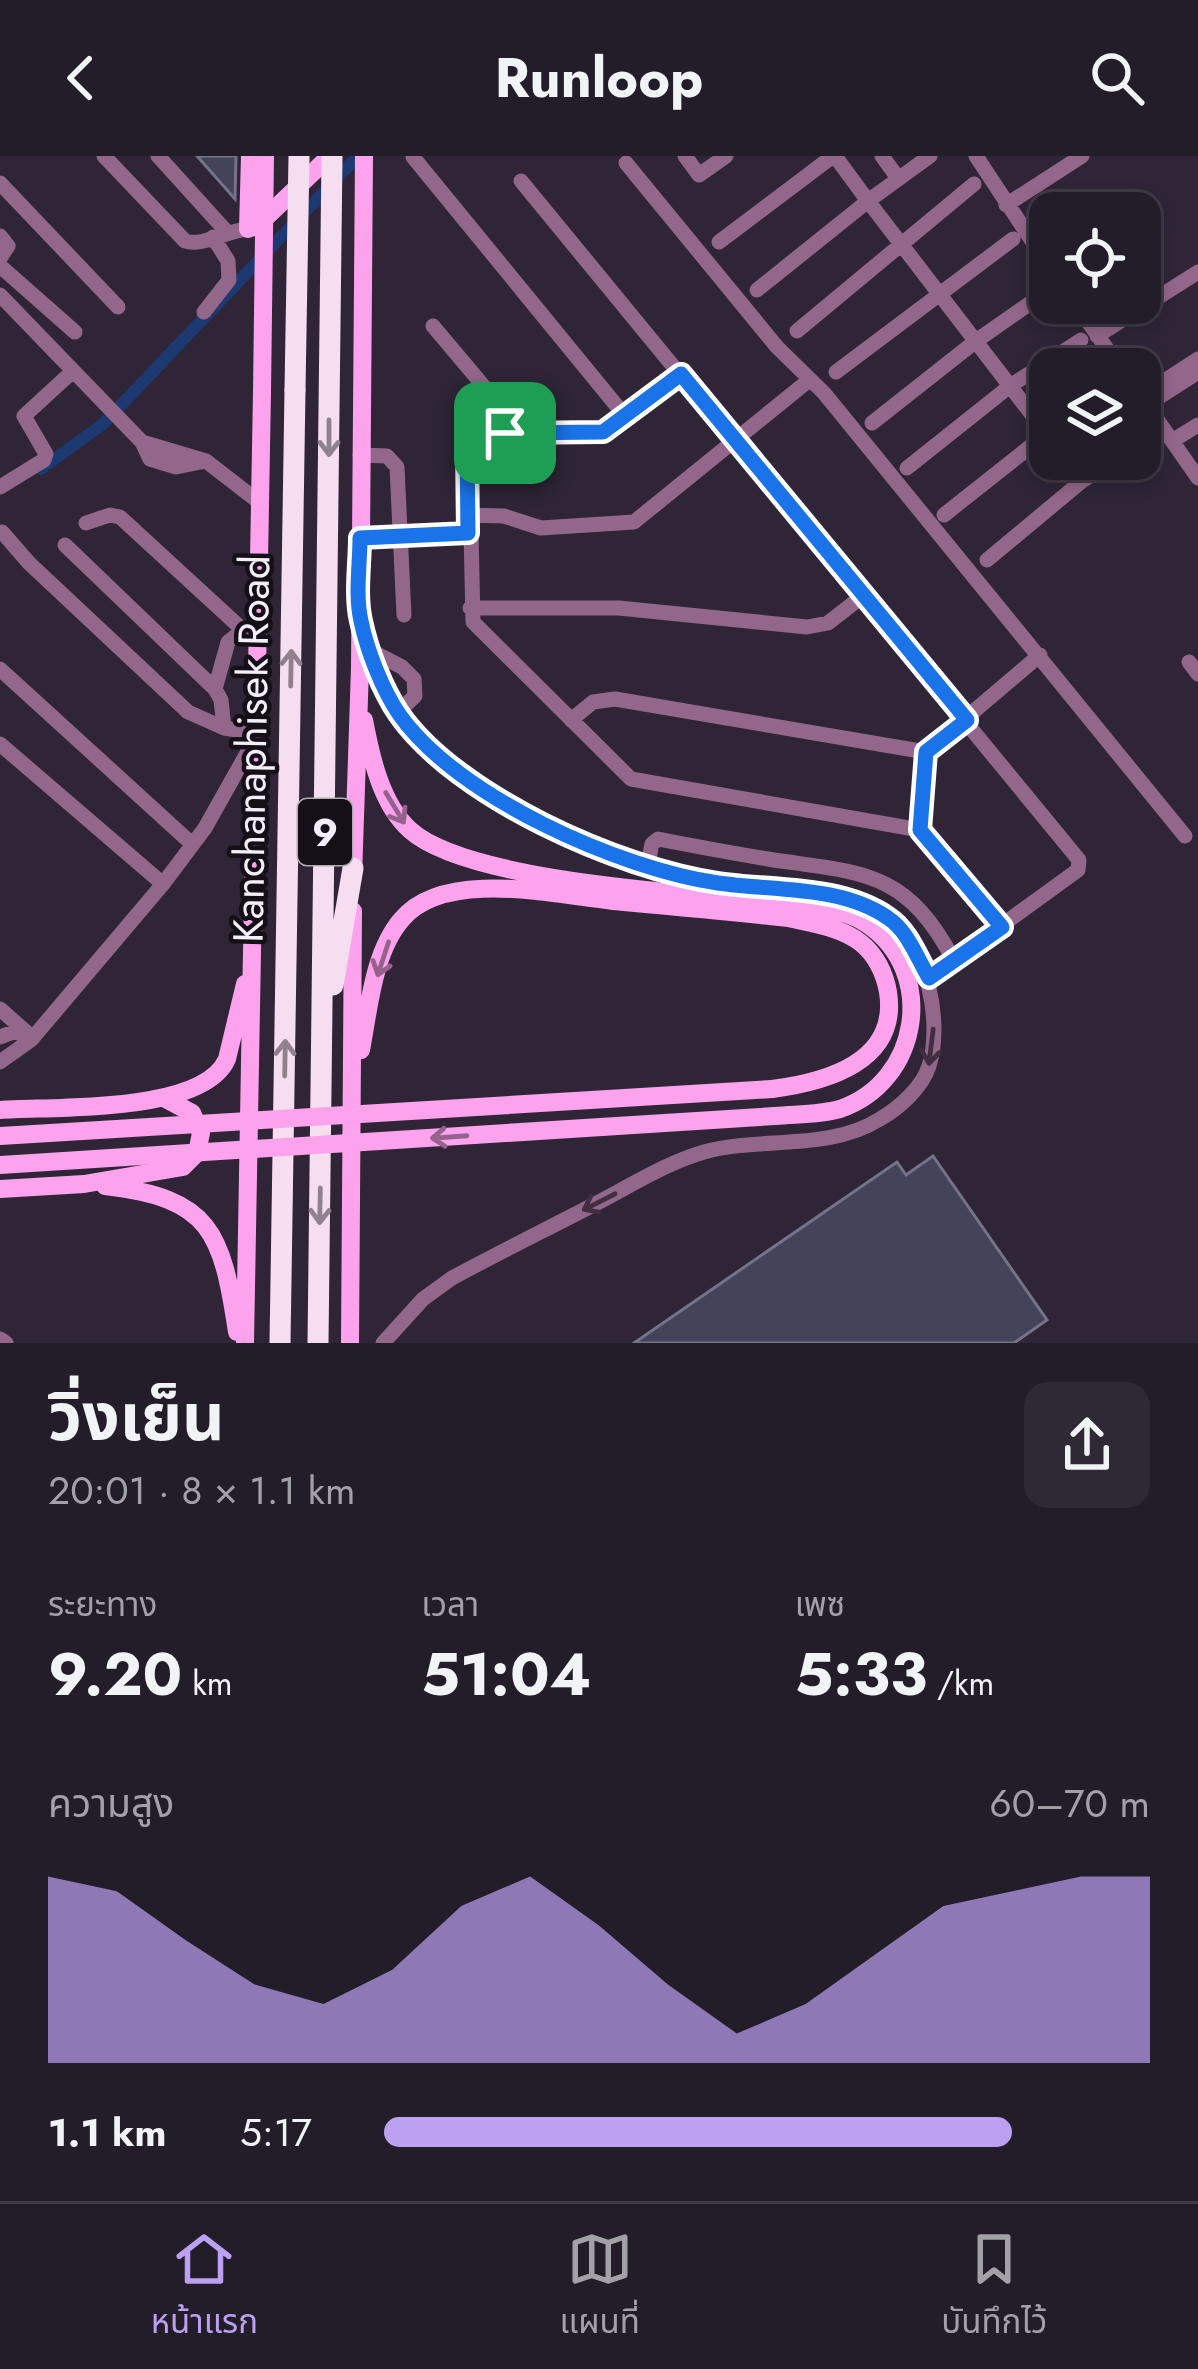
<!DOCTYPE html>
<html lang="th">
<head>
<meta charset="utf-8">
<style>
	:root { --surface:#231c29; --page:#2f2935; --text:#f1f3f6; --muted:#a3a1a8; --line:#403a46; --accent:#bca0f2 }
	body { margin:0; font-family:Jost,"Noto Sans Thai",sans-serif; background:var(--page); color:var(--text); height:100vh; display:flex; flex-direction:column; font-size:45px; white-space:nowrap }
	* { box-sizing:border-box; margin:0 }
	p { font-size:39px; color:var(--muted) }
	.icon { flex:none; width:66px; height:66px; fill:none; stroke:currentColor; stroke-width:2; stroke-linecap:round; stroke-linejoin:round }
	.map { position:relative; height:1187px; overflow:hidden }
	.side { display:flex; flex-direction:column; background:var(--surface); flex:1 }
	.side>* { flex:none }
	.buttons { position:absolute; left:1029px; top:36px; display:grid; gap:24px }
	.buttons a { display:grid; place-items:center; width:132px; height:132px; border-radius:24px; background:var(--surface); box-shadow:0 6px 18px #0003,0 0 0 3px var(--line); font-size:60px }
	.pin { position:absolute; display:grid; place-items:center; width:102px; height:102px; color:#fff; margin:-51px; border-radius:24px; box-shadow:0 6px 18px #0006 }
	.round { display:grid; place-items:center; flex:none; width:126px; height:126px; border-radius:24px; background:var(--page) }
	.headline { display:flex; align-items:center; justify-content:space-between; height:204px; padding:0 48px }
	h1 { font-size:66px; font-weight:700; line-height:90px }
	.stats { display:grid; grid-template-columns:repeat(3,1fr); gap:18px; height:204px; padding:12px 48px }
	.stats div { display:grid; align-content:center }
	.stats b { font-size:60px; font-weight:700 }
	.stats small { font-size:33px; font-weight:400 }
	.stats p { font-size:33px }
	.chart { height:336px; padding:24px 48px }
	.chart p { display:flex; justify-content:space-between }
	.chart svg { width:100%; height:216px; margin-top:12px; fill:var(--accent); opacity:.7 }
	ul { padding:0 48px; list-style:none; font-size:39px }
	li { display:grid; grid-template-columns:192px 144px 1fr; align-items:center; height:90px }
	li i { height:30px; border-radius:15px; background:var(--accent) }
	header { display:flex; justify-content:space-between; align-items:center; height:156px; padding:0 48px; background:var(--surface); font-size:54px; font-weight:700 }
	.dock { display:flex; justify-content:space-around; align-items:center; height:168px; border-top:3px solid var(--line); background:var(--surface); font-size:33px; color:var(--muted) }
	.dock a { display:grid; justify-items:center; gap:6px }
	.dock .selected { color:var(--accent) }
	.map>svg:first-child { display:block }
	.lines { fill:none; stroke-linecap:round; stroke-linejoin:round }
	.canal { stroke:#1d3972; stroke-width:12 }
	.building { fill:#444358; stroke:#73738a; stroke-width:3 }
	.minor { stroke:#93678a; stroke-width:15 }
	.major { stroke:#fda3ed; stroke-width:18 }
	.highway { stroke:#f4deef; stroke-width:21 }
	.major-bridge { stroke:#fda3ed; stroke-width:18 }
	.highway-bridge { stroke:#f4deef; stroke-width:21 }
	.oneway { stroke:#90818e }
	.oneway2 { stroke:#95618d }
	.oneway3 { stroke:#412e40 }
	.route-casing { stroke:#fff; stroke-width:24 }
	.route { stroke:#1a73e8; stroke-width:15 }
	.labels { text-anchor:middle; stroke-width:9; stroke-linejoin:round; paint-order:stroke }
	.shield { fill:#151018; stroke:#b1abb6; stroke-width:3 }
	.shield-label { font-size:39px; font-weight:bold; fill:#f4eefa }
	.street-label { font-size:42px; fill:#f4eefa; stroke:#151018 }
</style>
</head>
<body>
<header><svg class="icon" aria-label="back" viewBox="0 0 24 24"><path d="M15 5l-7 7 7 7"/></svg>Runloop<svg class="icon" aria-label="search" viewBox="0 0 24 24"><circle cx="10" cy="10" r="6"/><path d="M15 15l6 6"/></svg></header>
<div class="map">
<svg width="1198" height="1187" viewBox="0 0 1198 1187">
	<rect width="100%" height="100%" fill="#2f2537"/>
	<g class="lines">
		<path class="canal" d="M41,313l62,-45 255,-268"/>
	</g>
	<path class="building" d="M197,0h39l-1,43z
		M933,1000l114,164 -33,23h-380l263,-181 9,13z"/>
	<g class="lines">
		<path class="minor" d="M104,0l81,85c17,6 40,-10 63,-12
			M158,0l68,75
			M685,0l14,19 27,-19
			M882,0l16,22
			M930,0l-62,45 182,237
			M976,0l74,112
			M413,1l212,259
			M626,7l151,184 47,46 361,443
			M521,25l558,679 -1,10 -149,108
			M0,27l118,124
			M1006,49l76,-49
			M0,80l8,10 -8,12
			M719,86l114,-86
			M0,110l75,66
			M757,134l111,-89 -33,-45
			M0,139l142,147 8,17 26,8 30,-6
			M1075,147l46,66
			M204,156l25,-32 -1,-19 -15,-24
			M433,170l64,76 8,31
			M797,175l177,-147
			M1097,180l101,-64
			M836,216l177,-133
			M681,218l-78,58 -98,1 -36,7 4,182 158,157 289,51 82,97
			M1140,239l58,83
			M1141,240l57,-37
			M1147,249l51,-33
			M872,267l104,-82 73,-51
			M1172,285l26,-16
			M142,286l64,19 53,41
			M1140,287l7,-4
			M360,299l27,1 10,11 7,148
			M1066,303l16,22
			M907,312l103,-82 71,-46
			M0,331l44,-27 2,-6 -22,-38 49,-45
			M468,359l36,1 37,12 93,-6 174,-141
			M944,359l106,-84
			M86,367l24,-8 10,2 123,113
			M2,376l27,31 159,149 36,16 31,5
			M360,382l108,-5
			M65,389l150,144 6,11 3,28
			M987,404l95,-79 34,-22
			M470,452h149l188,19 21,-4 36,-28
			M364,471c10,28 17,59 33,84 13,21 34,36 52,51 77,63 171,108 270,121 54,8 121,3 168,34 40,27 56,105 42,149 -7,22 -30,42 -49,53 -53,33 -118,17 -176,33 -38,11 -72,33 -107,51 -48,25 -97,49 -145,75l-29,21 -40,44
			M373,496l29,15 12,12 1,17 -17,16
			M1189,506l9,12
			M0,513l192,175
			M215,533l13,-47 15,-12 10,2
			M571,564l22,-18 22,-3 311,53
			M0,588l163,140
			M920,674l6,-78 114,-97
			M647,712l5,-24 6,-5c36,7 73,14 110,20 91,14 137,9 185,100
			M0,853l33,29
			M0,881l16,-6 12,8
			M0,906l31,-22 132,-156 42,-56 50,-89
			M0,1183l6,4"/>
		<path class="major" d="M248,73l10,-4 72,-69
			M248,73l2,-73
			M364,564c7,37 17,84 46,110 61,55 307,65 396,75 21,4 43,7 61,19 71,48 53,158 -27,185 -21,6 -44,5 -65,7
			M353,721l7,-209 4,-512
			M361,894c8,-41 12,-98 41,-131 44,-53 163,-22 222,-17 55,5 110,10 165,16 24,6 52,9 72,25 15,12 24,31 27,49 11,70 -62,90 -116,97
			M0,954c54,-4 203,4 227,-51l18,-75
			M105,1030c106,12 117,46 132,146
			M0,1033l84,-5 99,-17 14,-14 4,-20 -9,-20 -28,-15
			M245,1187l17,-951
			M350,1187l3,-432"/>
		<path class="highway" d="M333,829l20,-117
			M280,1187l15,-953
			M318,1187l14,-1187"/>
		<path class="major-bridge" d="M262,236l3,-236
			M0,980l772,-47
			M0,1009l775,-49"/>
		<path class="highway-bridge" d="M295,234l4,-234"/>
	</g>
	<defs><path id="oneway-shaft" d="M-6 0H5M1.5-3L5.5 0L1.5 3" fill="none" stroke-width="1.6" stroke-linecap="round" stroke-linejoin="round" transform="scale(3)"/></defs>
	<g class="oneway">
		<use href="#oneway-shaft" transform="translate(329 282) rotate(90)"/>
		<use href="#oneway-shaft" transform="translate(291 512) rotate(-89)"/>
		<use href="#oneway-shaft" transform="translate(285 902) rotate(-89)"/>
		<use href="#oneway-shaft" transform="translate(320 1050) rotate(91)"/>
	</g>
	<g class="oneway2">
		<use href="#oneway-shaft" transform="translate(395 652) rotate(59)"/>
		<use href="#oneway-shaft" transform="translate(383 803) rotate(108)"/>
		<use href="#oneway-shaft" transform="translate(449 981) rotate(176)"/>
	</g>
	<g class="oneway3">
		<use href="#oneway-shaft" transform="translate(931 891) rotate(97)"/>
		<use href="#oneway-shaft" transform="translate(599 1046) rotate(153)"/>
	</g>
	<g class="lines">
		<defs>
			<path id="route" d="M681,218l286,346 -41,32 -6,78 82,97 -73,51c-12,-20 -21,-47 -41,-60 -47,-33 -116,-27 -170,-35 -98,-14 -261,-86 -319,-169 -17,-25 -32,-64 -38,-93 -6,-26 -1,-57 -1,-83l108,-5 -1,-88 4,-7 34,-5 98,-1z"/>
		</defs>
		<use href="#route" class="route-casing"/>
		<use href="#route" class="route"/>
	</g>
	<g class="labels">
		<rect class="shield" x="298" y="643" width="54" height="66" rx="9"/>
		<g class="shield-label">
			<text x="325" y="690">9</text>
		</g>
		<g class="street-label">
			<text transform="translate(251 593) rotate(-89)" y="15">Kanchanaphisek Road</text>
		</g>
	</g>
</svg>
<div class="buttons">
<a><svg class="icon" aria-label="locate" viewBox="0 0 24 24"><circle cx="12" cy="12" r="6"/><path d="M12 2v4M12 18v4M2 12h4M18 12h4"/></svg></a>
<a><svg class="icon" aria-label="layers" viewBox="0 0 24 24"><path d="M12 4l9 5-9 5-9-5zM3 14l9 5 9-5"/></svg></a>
</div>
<div class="pin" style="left:505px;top:277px;background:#1e9e55"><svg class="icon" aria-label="arrive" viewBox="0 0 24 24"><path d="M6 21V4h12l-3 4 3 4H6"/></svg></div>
</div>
<section class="side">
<div class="headline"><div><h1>วิ่งเย็น</h1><p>20:01 · 8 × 1.1 km</p></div><a class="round"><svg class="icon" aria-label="share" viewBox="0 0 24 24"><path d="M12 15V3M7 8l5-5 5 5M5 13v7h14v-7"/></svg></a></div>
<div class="stats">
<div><p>ระยะทาง</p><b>9.20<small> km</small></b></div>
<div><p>เวลา</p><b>51:04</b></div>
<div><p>เพซ</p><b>5:33<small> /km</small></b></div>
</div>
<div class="chart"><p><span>ความสูง</span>60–70 m</p>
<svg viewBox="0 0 160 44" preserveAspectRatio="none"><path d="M0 44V6L10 9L20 19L30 28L40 32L50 25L60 12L70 6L80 16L90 28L100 38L110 32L120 22L130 12L140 9L150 6L160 6V44z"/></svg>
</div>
<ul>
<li><b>1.1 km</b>5:17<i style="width:82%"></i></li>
</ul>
</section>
<nav class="dock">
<a class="selected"><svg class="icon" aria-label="home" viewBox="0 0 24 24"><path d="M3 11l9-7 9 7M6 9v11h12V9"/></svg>หน้าแรก</a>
<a><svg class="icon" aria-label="map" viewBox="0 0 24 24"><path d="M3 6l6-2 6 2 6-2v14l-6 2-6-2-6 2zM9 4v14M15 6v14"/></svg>แผนที่</a>
<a><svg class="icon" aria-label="saved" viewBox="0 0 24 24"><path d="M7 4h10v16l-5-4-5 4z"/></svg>บันทึกไว้</a>
</nav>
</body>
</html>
